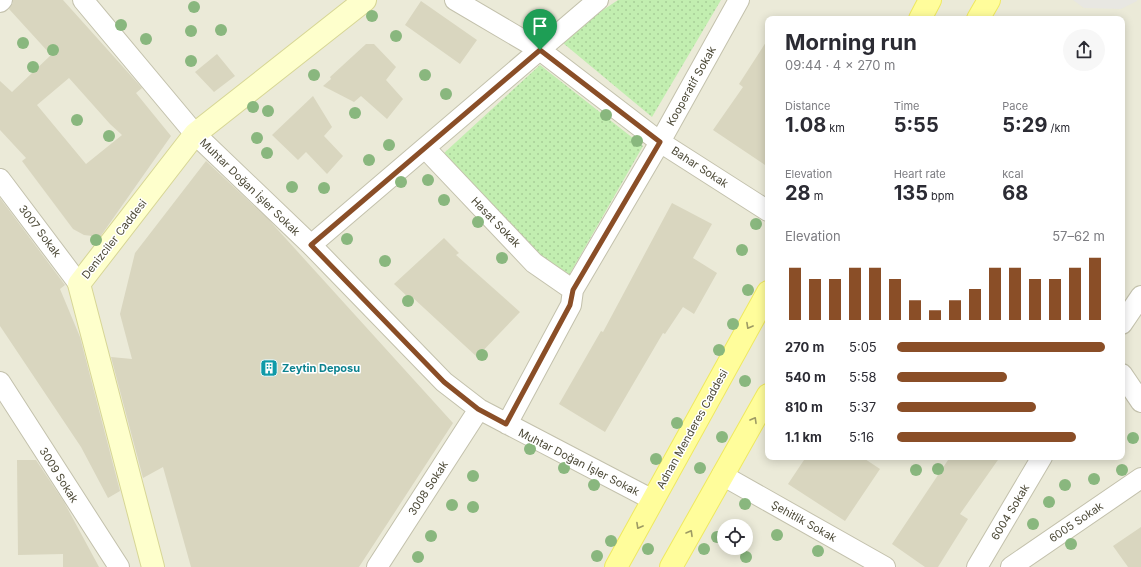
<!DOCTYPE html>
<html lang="en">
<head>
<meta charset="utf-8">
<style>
	:root { --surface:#fff; --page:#f7f7f7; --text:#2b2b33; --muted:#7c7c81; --accent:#8a4e27 }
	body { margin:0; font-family:Inter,sans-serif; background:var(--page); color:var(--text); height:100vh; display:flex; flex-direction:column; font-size:15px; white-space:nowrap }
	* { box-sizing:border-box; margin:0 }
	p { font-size:13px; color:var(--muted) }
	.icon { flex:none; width:22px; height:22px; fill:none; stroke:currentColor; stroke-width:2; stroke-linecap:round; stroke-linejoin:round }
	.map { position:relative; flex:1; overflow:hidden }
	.details { position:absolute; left:765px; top:16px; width:360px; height:444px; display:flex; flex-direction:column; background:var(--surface); border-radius:8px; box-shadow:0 2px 10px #0003 }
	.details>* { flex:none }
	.buttons { position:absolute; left:717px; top:519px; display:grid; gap:8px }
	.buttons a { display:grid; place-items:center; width:36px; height:36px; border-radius:50%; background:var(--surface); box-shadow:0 2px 10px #0003; font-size:20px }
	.pin { position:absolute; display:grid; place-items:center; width:34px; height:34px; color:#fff; margin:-41px -17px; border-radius:50% 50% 50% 0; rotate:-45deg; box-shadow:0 0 4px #0007 }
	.pin .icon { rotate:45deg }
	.round { display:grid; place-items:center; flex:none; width:42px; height:42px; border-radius:21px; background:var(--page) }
	.head { display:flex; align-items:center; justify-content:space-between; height:68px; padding:0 20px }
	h1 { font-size:22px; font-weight:700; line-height:30px }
	.figures { display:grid; grid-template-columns:repeat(3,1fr); gap:6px; height:68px; padding:4px 20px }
	.figures div { display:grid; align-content:center }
	.figures b { font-size:20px; font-weight:700 }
	.figures small { font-size:11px; font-weight:400 }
	.figures p { font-size:11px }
	.chart { height:112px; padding:8px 20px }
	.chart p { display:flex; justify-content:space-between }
	.chart svg { width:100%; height:72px; margin-top:4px; stroke:var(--accent); stroke-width:6 }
	ul { padding:0 20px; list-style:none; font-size:13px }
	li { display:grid; grid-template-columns:64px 48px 1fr; align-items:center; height:30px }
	li i { height:10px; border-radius:5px; background:var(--accent) }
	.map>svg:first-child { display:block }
	.residential { fill:#ebead8; fill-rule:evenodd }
	.park { fill:url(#park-dots) }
	.parking { fill:#e8e7e2 }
	.building { fill:#d9d6bf; fill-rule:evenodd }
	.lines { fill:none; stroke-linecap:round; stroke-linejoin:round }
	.minor-casing { stroke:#c3c1ac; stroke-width:22 }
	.secondary-casing { stroke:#d7d695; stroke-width:24 }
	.primary-casing { stroke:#efe960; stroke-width:24 }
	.minor { stroke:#fff; stroke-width:20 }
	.secondary { stroke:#feffcc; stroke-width:22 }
	.primary { stroke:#fffd9b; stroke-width:22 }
	.tree { fill:#89b77e }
	.oneway { stroke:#9d9a64 }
	.route-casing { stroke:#fff; stroke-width:8 }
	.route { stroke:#8a4e27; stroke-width:5 }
	.labels { text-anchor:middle; stroke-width:3; stroke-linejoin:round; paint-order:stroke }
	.street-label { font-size:11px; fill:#4c4937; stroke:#fff }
	.culture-label { font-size:11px; font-weight:bold; fill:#0d838f; stroke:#fff; text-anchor:start }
</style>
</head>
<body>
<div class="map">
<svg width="1141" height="567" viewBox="0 0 1141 567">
	<defs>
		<pattern id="park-dots" width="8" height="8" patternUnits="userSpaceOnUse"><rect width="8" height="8" fill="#c2eeb0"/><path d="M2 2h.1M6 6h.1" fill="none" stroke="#a8ce98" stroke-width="1.8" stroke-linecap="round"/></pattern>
	</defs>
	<rect width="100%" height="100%" fill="#f6f6eb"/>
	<path class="residential" d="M0,0h1141v567h-1141zM768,19h354v438h-354zM724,526h22v22h-22z"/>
	<path class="park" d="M618,0h103l-69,117 -89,-74 37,-31z
		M540,65l103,81 -75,131 -39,-28 -86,-95z"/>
	<path class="parking" d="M1073,0h64v1l-16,8 -37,-1z"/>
	<path class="building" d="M13,0h50l79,88 -6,5 35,43 -71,101 -16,-2 -11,-6 -51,-68 4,-3 -26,-28v-49l12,11 39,-37 -42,-46 4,-6zM69,78l41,46 12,11 -36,29 -49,-59z
		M421,1l56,39 -17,24 -55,-39z
		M768,39v128l-55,-37 30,-43 -4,-3z
		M366,44h8l22,23 -10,13 17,19 -16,20 -26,-23 -7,6 -31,-16 8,-7 -1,-2z
		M217,54l18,22 -21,16 -19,-20z
		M313,96l19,31 -8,9 19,20 -16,18 -21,-22 -8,8 -26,-25z
		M206,161l62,58 185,204 -94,144h-168l-28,-100 -20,11 -32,-121 21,2 -12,-45 15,-61z
		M0,198l65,87 -5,4 20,48 40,154 -12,7 -27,-51 -81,-121z
		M672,203l40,21 -19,34 24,15 -23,41 -11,-7 -18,27 -2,-1 -58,99 -46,-28 42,-73 2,1z
		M444,238l15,15 -3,2 64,57 -43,45 -66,-61 -2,2 -15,-14z
		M806,457h56l18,12 -35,52 -57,-37z
		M950,457h50l-40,57 8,5 -30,48h-13l-33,-23z
		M17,460h19l28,42 35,65h-36v-13l-45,1z
		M1141,527v40h-13l-15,-21z"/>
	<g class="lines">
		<defs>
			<path id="minor" d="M83,0l112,134 116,111 133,137 35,27 174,91
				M455,0l85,50 120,92 108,69
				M0,2l2,-2
				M425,148l109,115 39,27
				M0,179l79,105
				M311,245l287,-245
				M1122,324l19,-28
				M1122,374l19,28
				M0,382l119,185
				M507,424l64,-119 2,-15 87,-148 79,-142
				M722,475l163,92
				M377,567l102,-158
				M977,567l65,-110
				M1011,567l130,-89"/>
			<path id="secondary" d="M153,567l-74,-283 116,-150 170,-134"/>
			<path id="primary" d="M920,19l10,-19
				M978,19l11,-19
				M616,567l152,-275
				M671,567l97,-172"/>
		</defs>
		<use href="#minor" class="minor-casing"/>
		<use href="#secondary" class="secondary-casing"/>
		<use href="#primary" class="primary-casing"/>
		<use href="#minor" class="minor"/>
		<use href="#secondary" class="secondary"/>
		<use href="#primary" class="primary"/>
	</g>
	<g class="tree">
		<circle cx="194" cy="7" r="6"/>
		<circle cx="372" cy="16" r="6"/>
		<circle cx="121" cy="25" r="6"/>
		<circle cx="221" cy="30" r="6"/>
		<circle cx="191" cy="31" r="6"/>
		<circle cx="396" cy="36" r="6"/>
		<circle cx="146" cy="39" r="6"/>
		<circle cx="23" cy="43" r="6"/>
		<circle cx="53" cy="50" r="6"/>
		<circle cx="191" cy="61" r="6"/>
		<circle cx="33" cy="67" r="6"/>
		<circle cx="314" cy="75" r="6"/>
		<circle cx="425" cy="75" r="6"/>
		<circle cx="446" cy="94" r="6"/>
		<circle cx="253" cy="107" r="6"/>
		<circle cx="268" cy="111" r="6"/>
		<circle cx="355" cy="113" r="6"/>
		<circle cx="606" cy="115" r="6"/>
		<circle cx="77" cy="120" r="6"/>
		<circle cx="109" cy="136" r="6"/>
		<circle cx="257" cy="138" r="6"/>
		<circle cx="637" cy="141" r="6"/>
		<circle cx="389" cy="145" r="6"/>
		<circle cx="267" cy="153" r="6"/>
		<circle cx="369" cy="160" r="6"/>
		<circle cx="428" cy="180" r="6"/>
		<circle cx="401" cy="182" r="6"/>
		<circle cx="292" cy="187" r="6"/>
		<circle cx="324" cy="188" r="6"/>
		<circle cx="444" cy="200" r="6"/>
		<circle cx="478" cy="222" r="6"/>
		<circle cx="756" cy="224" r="6"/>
		<circle cx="347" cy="239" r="6"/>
		<circle cx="96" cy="240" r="6"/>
		<circle cx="742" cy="250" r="6"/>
		<circle cx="502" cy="258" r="6"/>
		<circle cx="385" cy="261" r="6"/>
		<circle cx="748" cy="290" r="6"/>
		<circle cx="408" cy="301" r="6"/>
		<circle cx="733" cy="324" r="6"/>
		<circle cx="719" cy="350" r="6"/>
		<circle cx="482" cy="355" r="6"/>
		<circle cx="745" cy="381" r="6"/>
		<circle cx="677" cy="423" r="6"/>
		<circle cx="722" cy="437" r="6"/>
		<circle cx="1133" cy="438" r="6"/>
		<circle cx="530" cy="449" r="6"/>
		<circle cx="656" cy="459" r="6"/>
		<circle cx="564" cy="468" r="6"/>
		<circle cx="700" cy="468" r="6"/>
		<circle cx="938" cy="469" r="6"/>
		<circle cx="916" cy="470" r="6"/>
		<circle cx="1122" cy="470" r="6"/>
		<circle cx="473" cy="476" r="6"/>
		<circle cx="1094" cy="479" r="6"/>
		<circle cx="594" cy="485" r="6"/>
		<circle cx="1065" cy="485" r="6"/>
		<circle cx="1049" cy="502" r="6"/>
		<circle cx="745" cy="504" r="6"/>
		<circle cx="452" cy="505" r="6"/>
		<circle cx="473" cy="507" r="6"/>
		<circle cx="1033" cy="524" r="6"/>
		<circle cx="777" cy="535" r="6"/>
		<circle cx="431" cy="536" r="6"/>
		<circle cx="717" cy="537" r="6"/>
		<circle cx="611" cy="541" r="6"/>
		<circle cx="1071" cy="544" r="6"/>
		<circle cx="648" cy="549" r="6"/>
		<circle cx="704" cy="549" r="6"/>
		<circle cx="818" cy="551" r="6"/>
		<circle cx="597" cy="556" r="6"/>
		<circle cx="418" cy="557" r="6"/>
		<circle cx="746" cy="557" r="6"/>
	</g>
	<defs><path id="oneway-chevron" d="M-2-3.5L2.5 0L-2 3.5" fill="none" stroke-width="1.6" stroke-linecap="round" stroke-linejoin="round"/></defs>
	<g class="oneway">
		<use href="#oneway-chevron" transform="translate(749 326) rotate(119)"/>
		<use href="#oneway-chevron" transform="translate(754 420) rotate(-60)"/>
		<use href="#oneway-chevron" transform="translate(639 526) rotate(119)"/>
		<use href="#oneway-chevron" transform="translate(690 533) rotate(-60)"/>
	</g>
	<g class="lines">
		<defs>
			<path id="route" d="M540,50l120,92 -87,148 -3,15 -64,119 -28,-15 -34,-27 -133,-137z"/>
		</defs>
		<use href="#route" class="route-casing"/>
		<use href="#route" class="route"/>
	</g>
	<defs>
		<symbol id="building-square" viewBox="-11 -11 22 22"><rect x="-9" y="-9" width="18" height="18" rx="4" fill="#0f9aa8" stroke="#fff"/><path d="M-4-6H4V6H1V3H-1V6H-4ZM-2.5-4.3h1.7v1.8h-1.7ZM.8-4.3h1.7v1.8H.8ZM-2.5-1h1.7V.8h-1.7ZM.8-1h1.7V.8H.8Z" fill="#fff"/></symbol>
	</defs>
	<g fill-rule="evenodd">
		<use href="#building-square" x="259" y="358" width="20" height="20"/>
	</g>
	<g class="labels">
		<g class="street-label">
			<text transform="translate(691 86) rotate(-61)" y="4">Kooperatif Sokak</text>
			<text transform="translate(700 167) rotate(33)" y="4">Bahar Sokak</text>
			<text transform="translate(250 187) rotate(44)" y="4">Muhtar Doğan İşler Sokak</text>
			<text transform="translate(496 222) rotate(46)" y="4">Hasat Sokak</text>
			<text transform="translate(40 231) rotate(53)" y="4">3007 Sokak</text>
			<text transform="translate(114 239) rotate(-52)" y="4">Denizciler Caddesi</text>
			<text transform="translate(692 429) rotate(-61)" y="4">Adnan Menderes Caddesi</text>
			<text transform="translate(579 462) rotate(27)" y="4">Muhtar Doğan İşler Sokak</text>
			<text transform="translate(59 475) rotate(58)" y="4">3009 Sokak</text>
			<text transform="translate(428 488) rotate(-57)" y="4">3008 Sokak</text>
			<text transform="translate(1010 512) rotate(-59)" y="4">6004 Sokak</text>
			<text transform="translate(804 521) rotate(29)" y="4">Şehitlik Sokak</text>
			<text transform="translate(1076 522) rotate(-34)" y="4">6005 Sokak</text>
		</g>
		<g class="culture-label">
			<text x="282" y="372">Zeytin Deposu</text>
		</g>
	</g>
</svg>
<div class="buttons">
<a><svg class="icon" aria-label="locate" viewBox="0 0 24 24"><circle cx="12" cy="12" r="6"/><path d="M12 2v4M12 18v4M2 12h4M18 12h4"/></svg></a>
</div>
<div class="pin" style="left:540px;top:50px;background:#1e9e55"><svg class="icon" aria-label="arrive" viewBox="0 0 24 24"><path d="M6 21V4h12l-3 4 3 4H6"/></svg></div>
<section class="details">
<div class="head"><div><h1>Morning run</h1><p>09:44 · 4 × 270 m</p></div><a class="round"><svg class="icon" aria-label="share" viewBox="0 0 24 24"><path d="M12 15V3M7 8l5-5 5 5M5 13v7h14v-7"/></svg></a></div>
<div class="figures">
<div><p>Distance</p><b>1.08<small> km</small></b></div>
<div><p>Time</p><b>5:55</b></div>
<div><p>Pace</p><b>5:29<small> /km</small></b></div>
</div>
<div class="figures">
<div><p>Elevation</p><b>28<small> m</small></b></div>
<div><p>Heart rate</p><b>135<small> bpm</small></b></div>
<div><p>kcal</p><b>68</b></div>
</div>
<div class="chart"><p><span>Elevation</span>57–62 m</p>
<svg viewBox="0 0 160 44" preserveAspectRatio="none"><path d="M5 44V12M15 44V19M25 44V19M35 44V12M45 44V12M55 44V19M65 44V32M75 44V38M85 44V32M95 44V25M105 44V12M115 44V12M125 44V19M135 44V19M145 44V12M155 44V6"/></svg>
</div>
<ul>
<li><b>270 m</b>5:05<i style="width:100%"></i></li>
<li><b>540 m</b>5:58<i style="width:53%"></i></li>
<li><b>810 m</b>5:37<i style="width:67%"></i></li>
<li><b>1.1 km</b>5:16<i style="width:86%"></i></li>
</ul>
</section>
</div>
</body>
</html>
